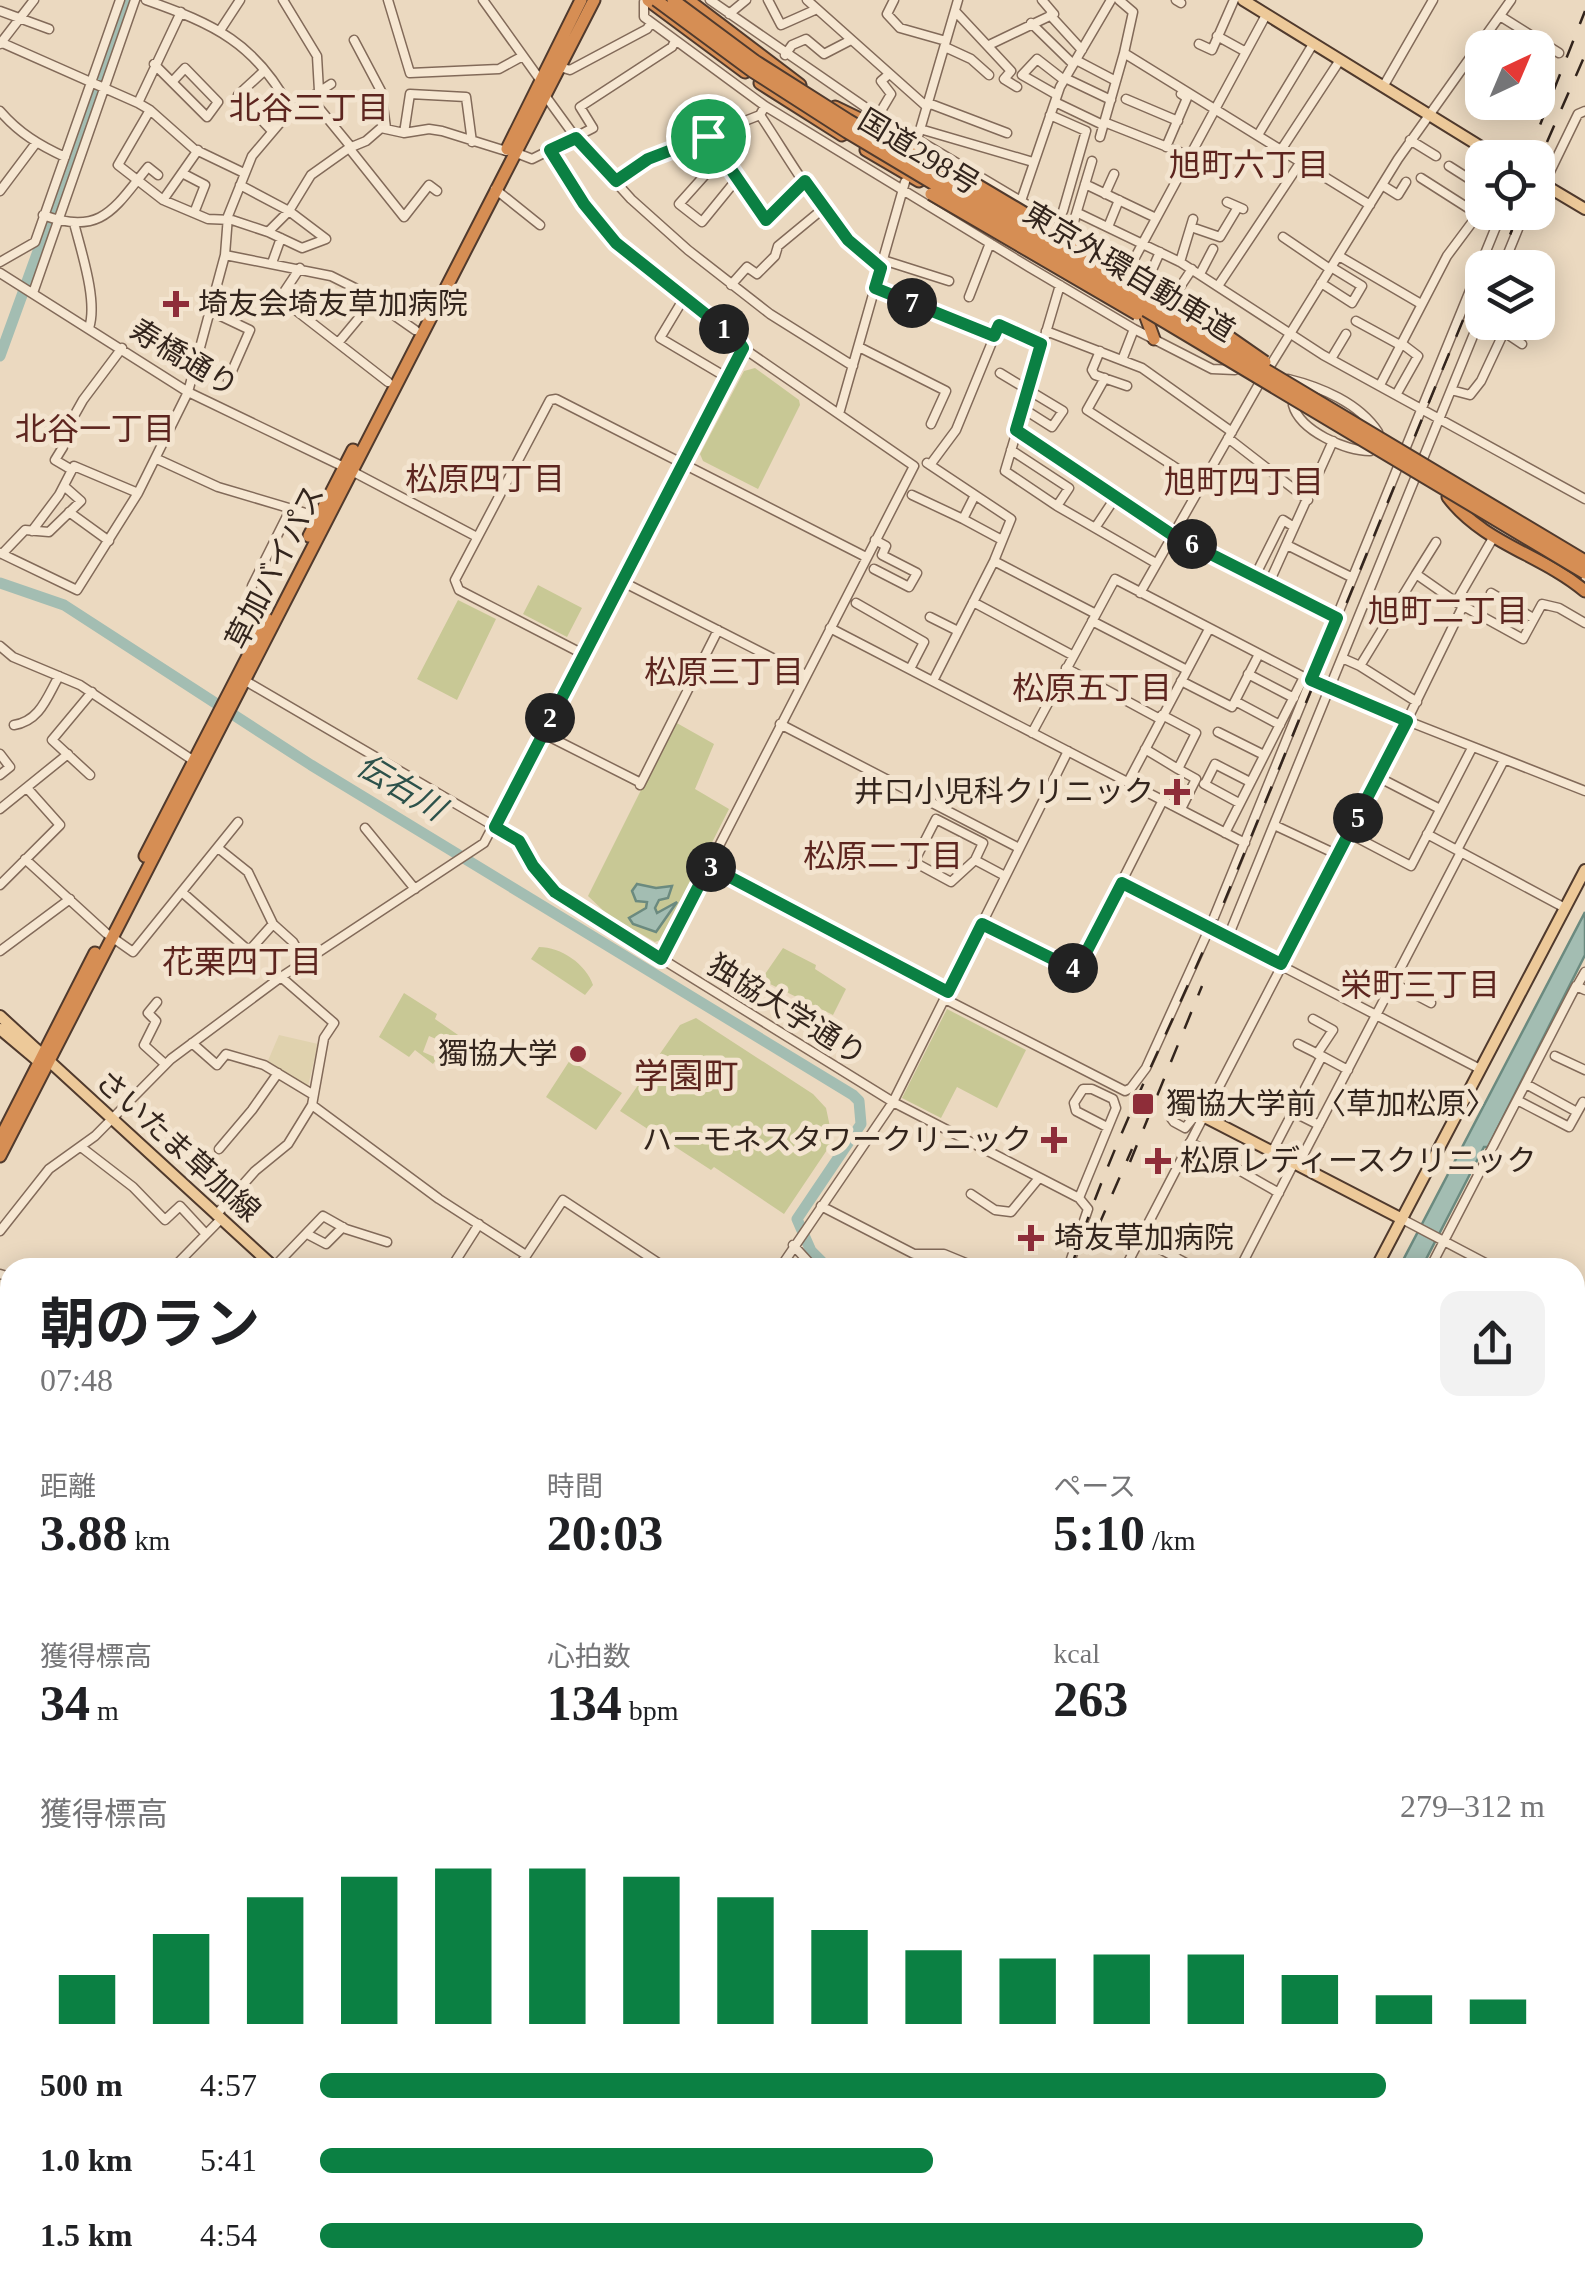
<!DOCTYPE html>
<html lang="ja">
<head>
<meta charset="utf-8">
<style>
	:root { --surface:#fff; --page:#f2f2f2; --text:#202124; --muted:#757577; --accent:#0b8043 }
	body { margin:0; font-family:"Times New Roman","Noto Sans JP",serif; background:var(--page); color:var(--text); height:100vh; display:flex; flex-direction:column; font-size:38px; white-space:nowrap }
	* { box-sizing:border-box; margin:0 }
	p { font-size:32px; color:var(--muted) }
	.icon { flex:none; width:55px; height:55px; fill:none; stroke:currentColor; stroke-width:2; stroke-linecap:round; stroke-linejoin:round }
	.map { position:relative; flex:1; overflow:hidden }
	.panel { position:absolute; left:0px; top:1258px; width:1585px; height:1038px; display:flex; flex-direction:column; background:var(--surface); border-radius:30px 30px 0 0; box-shadow:0 5px 25px #0003 }
	.panel>* { flex:none }
	.needle { width:65px; rotate:44deg }
	.fabs { position:absolute; left:1465px; top:30px; display:grid; gap:20px }
	.fabs a { display:grid; place-items:center; width:90px; height:90px; border-radius:20px; background:var(--surface); box-shadow:0 5px 25px #0003; font-size:50px }
	.pin { position:absolute; display:grid; place-items:center; width:85px; height:85px; color:#fff; margin:-42px; border:5px solid #fff; border-radius:50%; box-shadow:0 2px 10px #0007 }
	.km { position:absolute; width:50px; height:50px; margin:-25px; border-radius:50%; background:#222; color:#fff; font-size:28px; line-height:50px; text-align:center }
	.round { display:grid; place-items:center; flex:none; width:105px; height:105px; border-radius:20px; background:var(--page) }
	.headline { display:flex; align-items:center; justify-content:space-between; height:170px; padding:0 40px }
	h1 { font-size:55px; font-weight:700; line-height:75px }
	.metrics { display:grid; grid-template-columns:repeat(3,1fr); gap:15px; height:170px; padding:10px 40px }
	.metrics div { display:grid; align-content:center }
	.metrics b { font-size:50px; font-weight:700 }
	.metrics small { font-size:28px; font-weight:400 }
	.metrics p { font-size:28px }
	.chart { height:280px; padding:20px 40px }
	.chart p { display:flex; justify-content:space-between }
	.chart svg { width:100%; height:180px; margin-top:10px; stroke:var(--accent); stroke-width:6 }
	ul { padding:0 40px; list-style:none; font-size:32px }
	li { display:grid; grid-template-columns:160px 120px 1fr; align-items:center; height:75px }
	li i { height:25px; border-radius:12px; background:var(--accent) }
	.map>svg:first-child { display:block }
	.farmland { fill:#e0d2ae }
	.green { fill:#c8c895 }
	.water { fill:#a3bdb2; stroke:#6b8a7f; stroke-width:2.5 }
	.lines { fill:none; stroke-linecap:round; stroke-linejoin:round }
	.river { stroke:#a3bdb2; stroke-width:11 }
	.minor-casing { stroke:#826a59; stroke-width:11 }
	.major-casing { stroke:#503a2d; stroke-width:14 }
	.highway-casing { stroke:#503a2d; stroke-width:15 }
	.minor { stroke:#f6e7d2; stroke-width:8 }
	.major { stroke:#edc999; stroke-width:10 }
	.highway { stroke:#d68e54; stroke-width:11 }
	.rail { stroke:#33251d; stroke-width:2.5; stroke-dasharray:18 18; stroke-linecap:butt }
	.highway-bridge-casing { stroke:#503a2d; stroke-width:15; stroke-linecap:butt }
	.highway-bridge { stroke:#d68e54; stroke-width:11 }
	.route-casing { stroke:#fff; stroke-width:20 }
	.route { stroke:#0b8043; stroke-width:12 }
	.poi-dot { fill:#8e2d39; stroke:#f3e4cf; stroke-width:4 }
	.labels { text-anchor:middle; stroke-width:10; stroke-linejoin:round; paint-order:stroke }
	.street-label { font-size:30px; fill:#33251d; stroke:#f3e4cf }
	.poi-label { font-size:30px; fill:#33251d; stroke:#f3e4cf; text-anchor:start }
	.neighbourhood-label { font-size:32px; fill:#5d251f; stroke:#f3e4cf }
	.water-label { font-size:32px; font-style:italic; fill:#2d524b; stroke:#f3e4cf }
	.quarter-label { font-size:35px; fill:#5d251f; stroke:#f3e4cf }
</style>
</head>
<body>
<div class="map">
<svg width="1585" height="2294" viewBox="0 0 1585 2294">
	<rect width="100%" height="100%" fill="#ebd9c0"/>
	<path class="farmland" d="M279,1035l39,9 -10,42 -41,-23z"/>
	<path class="green" d="M755,368l44,32 1,5 -42,84 -55,-28 -3,-7 44,-83z
		M538,585l44,23 -15,29 -44,-23z
		M458,600l38,19 -39,81 -40,-21z
		M675,722l39,22 -19,45 34,20 -66,130 -8,3 -47,-27 -20,-19z
		M539,947c22,0 47,17 54,38l-8,10 -54,-36z
		M783,948l33,17 -1,4 31,20 -13,26 -67,-33 -3,-5z
		M404,993l33,21 -2,5 26,18 -6,10 -26,-11 -6,16 14,6 -4,6 -18,-14 -6,7 -30,-20z
		M947,1009l79,41 -29,58 -40,-21 -16,31 -39,-20z
		M696,1018l117,76 13,14 7,33 -49,73 -70,-47 -3,3 -91,-59 60,-86z
		M570,1060l52,33 -26,37 -50,-33z"/>
	<path class="water" d="M637,884l19,4 16,-2 -4,12 -9,2 -4,8 2,5 20,-11 -21,30 -23,-8 -4,-6 17,-10 1,-6 -11,-1 -4,-10z
		M1585,912v43l-97,192h-4l-62,120 -23,1z"/>
	<g class="lines">
		<path class="river" d="M0,356l129,-356
			M0,583l64,22 247,160 542,330 6,6 2,23 -64,95 14,32 17,17
			M1368,2285l13,9"/>
		<defs>
			<path id="minor" d="M146,0c68,24 110,43 145,110
				M283,0l34,56 2,35
				M388,0l22,73 89,-4 22,-12
				M483,0l58,81
				M710,0l168,116 242,144 13,1
				M768,0l13,25 36,-16
				M807,0l120,107
				M894,0l-7,14 13,14 46,13
				M1119,0l14,12 -9,41 246,152
				M1176,0l5,3
				M644,2v15l121,89 264,161 105,62 78,40 23,1
				M0,11l49,18
				M955,11l56,60 -7,8 13,8
				M729,14l17,-14
				M1050,15l32,35
				M1500,16l59,37
				M1031,23l42,41
				M221,29l19,-29
				M1217,36l29,16
				M354,40l27,51 5,37
				M0,42l138,61 12,7 44,39 50,24
				M0,44l34,-44
				M1199,44l13,6 22,-50
				M989,45l65,-31 -12,-14
				M945,47l26,12 18,16
				M785,55l7,-10 14,-6 18,15 27,-14
				M1076,60l40,21
				M154,64l53,53 11,-15 -33,-34 -13,14
				M560,67l10,3 77,-41 4,-6
				M264,71l-26,24 34,36
				M1065,78l46,22
				M1383,87l50,-87
				M544,94l32,44 55,61 57,51 82,64 83,52
				M1057,95l-35,-20 15,-16 27,21
				M310,97l41,50
				M1126,99l52,22
				M1055,102l48,23
				M138,103l43,-91
				M928,103l79,30
				M765,106l-5,9c35,52 68,116 121,153
				M150,110l-32,55 45,35 45,19 24,1 36,12 34,16 24,-9 -37,-28 -49,-26
				M0,111c19,22 39,34 65,46
				M1050,115l36,16 -23,80
				M878,116l13,-22 -10,-13 7,-6
				M1104,122l86,34
				M920,129l113,33
				M404,133l6,-39 56,3 6,45
				M708,135l58,85 39,-39
				M1258,135l55,-91
				M1100,137l24,-84
				M917,140l41,-140
				M1410,140l26,16
				M1166,147l21,-49 -6,-4
				M349,148l55,69 25,-32 8,6
				M550,150l43,-22 -13,-21 92,-60 3,-6
				M1281,150l59,-90
				M514,152l18,7 18,-9c20,33 40,67 67,94 34,35 83,66 121,97l5,7 171,118 -253,493
				M722,156l-43,48 23,18 35,-43
				M1449,166l33,21
				M182,173l23,12 -11,28
				M1421,178l58,37
				M616,181l33,-22 111,-44
				M1085,184l71,34
				M1544,184l34,-70 7,-3
				M1382,185l16,10 8,-13
				M495,189l45,36
				M0,191l36,-48
				M1105,194l9,-20
				M163,200l35,-50
				M1021,201l39,-114 51,-87
				M1227,202l16,7
				M1078,213l102,49 143,93 262,144
				M43,215c59,22 72,-8 105,-48l10,8
				M74,223c7,28 24,78 15,105
				M1108,227l11,-27
				M1191,227l29,10 18,-30
				M1071,231l21,-70
				M268,232l21,-21 22,-36 38,-27 17,-7 15,-13 23,5 25,-4 13,2 64,20
				M1283,237l47,32
				M1160,252l-12,27 26,17 18,-27
				M225,255l106,21 24,12 60,42
				M1339,256l82,48
				M883,260l66,21
				M0,262l35,-20 85,-242
				M1180,262l13,-43
				M272,263l9,-25
				M300,268l-20,30 108,84
				M1502,268l23,-56
				M0,273l188,119 156,75 133,70
				M1200,274l13,-25
				M1125,276l141,-261
				M1321,283l31,20 10,-17 -31,-19
				M731,285l16,-18 10,7 18,-18 3,-10 46,-38
				M1060,285l-55,186 52,35 97,56
				M1218,286l82,-123
				M875,287l119,49
				M33,293l102,-293
				M969,297l21,-54
				M684,298l-24,40 66,39
				M210,311l40,19 -22,50
				M1356,321l44,24
				M1489,322l33,22
				M1046,331l96,37 90,64
				M338,343l35,-42
				M859,347l87,44 -15,33
				M1100,351l-8,19 3,5 32,11
				M1331,359l15,-25
				M1122,360l12,-31
				M1000,373l63,38 -11,16 -30,-19
				M1105,378l-18,32 114,74
				M1288,379c33,8 71,24 90,53
				M1380,385l67,-129 35,-47
				M1451,390l19,5 11,-14 23,-49
				M1396,395l22,-39 -17,-13
				M1293,405c7,26 53,46 77,46
				M839,414l66,-232
				M1016,430l155,104 166,84
				M1228,438l80,62
				M1011,450l58,38 -12,18
				M157,459l61,28 101,30
				M927,463l84,56 -17,42 -61,120
				M930,465l26,-35 43,-105 42,19
				M72,470l-17,-10 8,-13 -2,-8 22,-39 39,-52
				M912,495l51,24
				M975,495l-12,24 39,21
				M69,512l40,29
				M1095,528l22,-33
				M32,531l27,-36 15,-29 64,27
				M1287,545l64,32
				M0,553l77,37 61,-97 50,-101 37,-137 3,-39 24,-60 39,-46 40,-26
				M2,554l23,-24 24,2 32,-31 -17,-15
				M994,561l102,53
				M874,569l35,18 8,-14 -35,-18 4,-9 -11,-6
				M1416,574l20,-32
				M1255,576l28,-56 11,7
				M621,581l185,94
				M1269,583l64,-142
				M252,586l38,-76
				M1140,593l119,-209 139,-225 113,-159
				M1491,593l42,25
				M973,602l99,53
				M1456,602l37,-64
				M856,603l68,39 -14,27
				M930,617l28,14
				M1092,621l95,49
				M830,628l415,215
				M0,646l13,11 67,28 114,76
				M583,654l-124,-64 -4,-10 95,-180 6,-1 310,158
				M1342,658l18,8 57,36
				M1360,666l56,-92 40,28 67,37 19,-35 17,4 26,15
				M1066,668l94,51
				M1248,674l46,24
				M244,680l272,159 39,53 73,46 265,164 186,96 9,11 -20,59
				M1181,681l51,26 27,-53
				M1235,701l45,24
				M1162,715l34,18 -18,36 18,10 -15,30
				M780,724l239,124
				M14,725c26,-4 33,-28 45,-49
				M1218,732l46,23
				M542,733l99,50
				M1032,733l83,-154 214,111 256,101
				M1145,749l33,20
				M0,754l10,13 -10,8
				M90,775l-38,-35 40,-48
				M1378,777l62,32
				M1128,782l81,-153
				M1204,784l35,19
				M1205,784l10,-20 35,18
				M640,785l78,-155
				M0,809l68,-55
				M1274,825l64,30
				M365,828l50,61
				M1225,833l79,-156
				M1350,834l61,32 61,-118
				M1427,834l138,74
				M218,848l30,24 25,52 20,18 11,19
				M1457,850l47,-90
				M25,859l81,74 27,19 105,-130
				M975,860l-24,22 -37,-20 22,-43 47,24 -8,17 30,16
				M709,866l240,126
				M1122,883l358,186
				M0,885l60,-60 -33,-37
				M183,893l66,58 24,-27
				M982,924l89,44h7l85,-168
				M1228,937l254,-623
				M0,951l70,-52
				M281,977l53,46 -10,15 -12,67 127,94 87,56
				M1393,983l38,20
				M1577,986l8,-14
				M945,999l180,92 6,-3 15,-20 64,-141 292,-715
				M157,1002l-9,11 8,8 -12,24 21,19
				M1313,1019l20,11 -16,24
				M192,1043l25,22 9,-11 38,11 48,29
				M1298,1044l20,10
				M1555,1056l30,14
				M1526,1084l51,28
				M1517,1100l52,27 14,-25 2,1
				M1179,1103l24,13 -10,2 -8,10 -11,-6 -3,-4z
				M1293,1112l26,13
				M1190,1142l89,51
				M81,1147l52,40 32,33 15,-14 25,27
				M219,1149l33,-39 26,-37
				M1272,1152l50,-96 26,14
				M1298,1165l163,-313
				M971,1194l24,16 16,2 28,-34
				M1079,1198l37,-90 -3,-9 -21,-10h-9l-9,14 2,8 31,16
				M821,1206l93,48h30l34,14
				M216,1215l39,-44 33,-27 24,-39
				M1402,1219l93,49
				M0,1231l49,-62 46,-33 76,-77 110,-82 203,-134 259,-495
				M307,1234l19,10 17,-17
				M1140,1238l55,30
				M793,1245l21,23
				M274,1267l49,-51 23,13 41,13
				M173,1268l48,-49
				M451,1268l28,-44
				M518,1268l45,-68 103,68
				M780,1268l113,-166 175,-351
				M1125,1268l246,-474 92,-188
				M1240,1268l54,-105
				M1430,1268l146,-282 9,4
				M0,1274l10,3
				M1575,1309l10,5
				M1575,1361l10,5
				M0,1395l10,16
				M1575,1414l10,-19
				M1575,1467l10,5
				M1575,1525l10,5
				M0,1619l10,11
				M0,1770l10,12
				M10,1841l-7,6 7,7
				M0,1921l10,11
				M1582,1975l3,-10
				M1,1998l9,9
				M0,2059l10,-9
				M0,2072l10,11
				M0,2135l10,-10
				M0,2198l10,-10
				M0,2223l10,11
				M0,2253l10,-9
				M127,2285l8,9
				M197,2285l9,9
				M421,2285l9,9
				M619,2285l9,9
				M788,2285l9,9
				M863,2285l10,9
				M936,2285l3,3
				M1052,2285l13,9
				M272,2289l20,4 10,-8
				M63,2294l10,-9
				M162,2294l9,-9
				M229,2294l6,-9
				M351,2294l5,-9
				M366,2294l10,-9
				M448,2294l10,-9
				M525,2294l9,-9
				M636,2294l9,-9
				M966,2294l4,-9
				M993,2294l5,-9
				M1026,2294l5,-9
				M1454,2294l5,-9"/>
			<path id="major" d="M1243,0l256,158
				M1538,181l47,28
				M0,1016l275,252
				M0,1029l38,32 5,1
				M1203,1116l199,103
				M1376,1268l209,-398
				M1575,1975h10
				M755,2294l10,-9"/>
			<path id="highway" d="M648,0l97,72
				M688,0l112,85
				M760,83l82,52
				M835,107l58,28
				M507,149l74,-149
				M866,150l53,31
				M1146,317l8,22
				M1448,497c36,47 93,57 137,94
				M309,536l44,-86
				M145,856l122,-237
				M0,1139l95,-186
				M0,1156l594,-1156"/>
		</defs>
		<use href="#minor" class="minor-casing"/>
		<use href="#major" class="major-casing"/>
		<use href="#highway" class="highway-casing"/>
		<use href="#minor" class="minor"/>
		<use href="#major" class="major"/>
		<use href="#highway" class="highway"/>
		<path class="rail" d="M1547,142l38,-87
			M1527,158l58,-147
			M1497,268l22,-56
			M1130,1162l72,-176
			M1098,1227l34,-78
			M1071,1268c39,-123 99,-238 149,-356 88,-212 173,-426 262,-637
			M298,2294l10,-9
			M322,2294l11,-9"/>
		<defs>
			<path id="highway-bridge" d="M656,0l96,71 95,61 738,441
				M673,0l82,61 93,59 737,441
				M893,135l313,186 59,41
				M931,194l206,120"/>
		</defs>
		<use href="#highway-bridge" class="highway-bridge-casing"/>
		<use href="#highway-bridge" class="highway-bridge"/>
	</g>
	<g class="lines">
		<defs>
			<path id="route" d="M708,136l58,84 39,-39 43,59 33,28 -6,20 119,48 5,-11 42,19 -25,86 155,104 166,84 -26,62 96,41 -126,243 -159,-81 -44,85h-7l-89,-44 -34,68 -239,-126 -48,93 -106,-67 -22,-26 -14,-25 -24,-14 248,-479 -5,-8 -122,-97 -32,-39 -34,-54 26,-12 40,43 32,-22z"/>
		</defs>
		<use href="#route" class="route-casing"/>
		<use href="#route" class="route"/>
	</g>
	<g class="poi-dot">
		<path d="M171 289h10v10h10v10h-10v10h-10v-10h-10v-10h10z"/>
		<path d="M1172 777h10v10h10v10h-10v10h-10v-10h-10v-10h10z"/>
		<circle cx="578" cy="1054" r="10"/>
		<rect x="1131" y="1092" width="24" height="24" rx="5"/>
		<path d="M1049 1125h10v10h10v10h-10v10h-10v-10h-10v-10h10z"/>
		<path d="M1153 1146h10v10h10v10h-10v10h-10v-10h-10v-10h10z"/>
		<path d="M1026 1223h10v10h10v10h-10v10h-10v-10h-10v-10h10z"/>
	</g>
	<g class="labels">
		<g class="street-label">
			<text transform="translate(919 152) rotate(31)" y="10">国道298号</text>
			<text transform="translate(1129 272) rotate(31)" y="10">東京外環自動車道</text>
			<text transform="translate(184 358) rotate(31)" y="10">寿橋通り</text>
			<text transform="translate(275 567) rotate(-63)" y="10">草加バイパス</text>
			<text transform="translate(787 1010) rotate(32)" y="10">独協大学通り</text>
			<text transform="translate(178 1146) rotate(42)" y="10">さいたま草加線</text>
		</g>
		<g class="poi-label">
			<text x="198" y="314">埼友会埼友草加病院</text>
			<text x="1154" y="802" text-anchor="end">井口小児科クリニック</text>
			<text x="558" y="1064" text-anchor="end">獨協大学</text>
			<text x="1166" y="1114">獨協大学前〈草加松原〉</text>
			<text x="1032" y="1150" text-anchor="end">ハーモネスタワークリニック</text>
			<text x="1180" y="1171">松原レディースクリニック</text>
			<text x="1054" y="1248">埼友草加病院</text>
		</g>
		<g class="neighbourhood-label">
			<text x="309" y="119">北谷三丁目</text>
			<text x="1249" y="176">旭町六丁目</text>
			<text x="95" y="440">北谷一丁目</text>
			<text x="485" y="490">松原四丁目</text>
			<text x="1244" y="493">旭町四丁目</text>
			<text x="1448" y="622">旭町二丁目</text>
			<text x="724" y="683">松原三丁目</text>
			<text x="1092" y="699">松原五丁目</text>
			<text x="883" y="867">松原二丁目</text>
			<text x="242" y="973">花栗四丁目</text>
			<text x="1420" y="996">栄町三丁目</text>
		</g>
		<g class="water-label">
			<text transform="translate(401 787) rotate(31)" y="11">伝右川</text>
		</g>
		<g class="quarter-label">
			<text x="686" y="1088">学園町</text>
		</g>
	</g>
</svg>
<div class="fabs">
<a><svg class="needle" viewBox="-14 -14 28 28"><path d="M0-13l5 13h-10z" fill="#e53935"/><path d="M0 13l5-13h-10z" fill="#757577"/></svg></a>
<a><svg class="icon" aria-label="locate" viewBox="0 0 24 24"><circle cx="12" cy="12" r="6"/><path d="M12 2v4M12 18v4M2 12h4M18 12h4"/></svg></a>
<a><svg class="icon" aria-label="layers" viewBox="0 0 24 24"><path d="M12 4l9 5-9 5-9-5zM3 14l9 5 9-5"/></svg></a>
</div>
<div class="pin" style="left:708px;top:136px;background:#1e9e55"><svg class="icon" aria-label="arrive" viewBox="0 0 24 24"><path d="M6 21V4h12l-3 4 3 4H6"/></svg></div>
<b class="km" style="left:724px;top:329px">1</b>
<b class="km" style="left:550px;top:718px">2</b>
<b class="km" style="left:711px;top:867px">3</b>
<b class="km" style="left:1073px;top:968px">4</b>
<b class="km" style="left:1358px;top:818px">5</b>
<b class="km" style="left:1192px;top:544px">6</b>
<b class="km" style="left:912px;top:303px">7</b>
<section class="panel">
<div class="headline"><div><h1>朝のラン</h1><p>07:48</p></div><a class="round"><svg class="icon" aria-label="share" viewBox="0 0 24 24"><path d="M12 15V3M7 8l5-5 5 5M5 13v7h14v-7"/></svg></a></div>
<div class="metrics">
<div><p>距離</p><b>3.88<small> km</small></b></div>
<div><p>時間</p><b>20:03</b></div>
<div><p>ペース</p><b>5:10<small> /km</small></b></div>
</div>
<div class="metrics">
<div><p>獲得標高</p><b>34<small> m</small></b></div>
<div><p>心拍数</p><b>134<small> bpm</small></b></div>
<div><p>kcal</p><b>263</b></div>
</div>
<div class="chart"><p><span>獲得標高</span>279–312 m</p>
<svg viewBox="0 0 160 44" preserveAspectRatio="none"><path d="M5 44V32M15 44V22M25 44V13M35 44V8M45 44V6M55 44V6M65 44V8M75 44V13M85 44V21M95 44V26M105 44V28M115 44V27M125 44V27M135 44V32M145 44V37M155 44V38"/></svg>
</div>
<ul>
<li><b>500 m</b>4:57<i style="width:87%"></i></li>
<li><b>1.0 km</b>5:41<i style="width:50%"></i></li>
<li><b>1.5 km</b>4:54<i style="width:90%"></i></li>
</ul>
</section>
</div>
</body>
</html>
